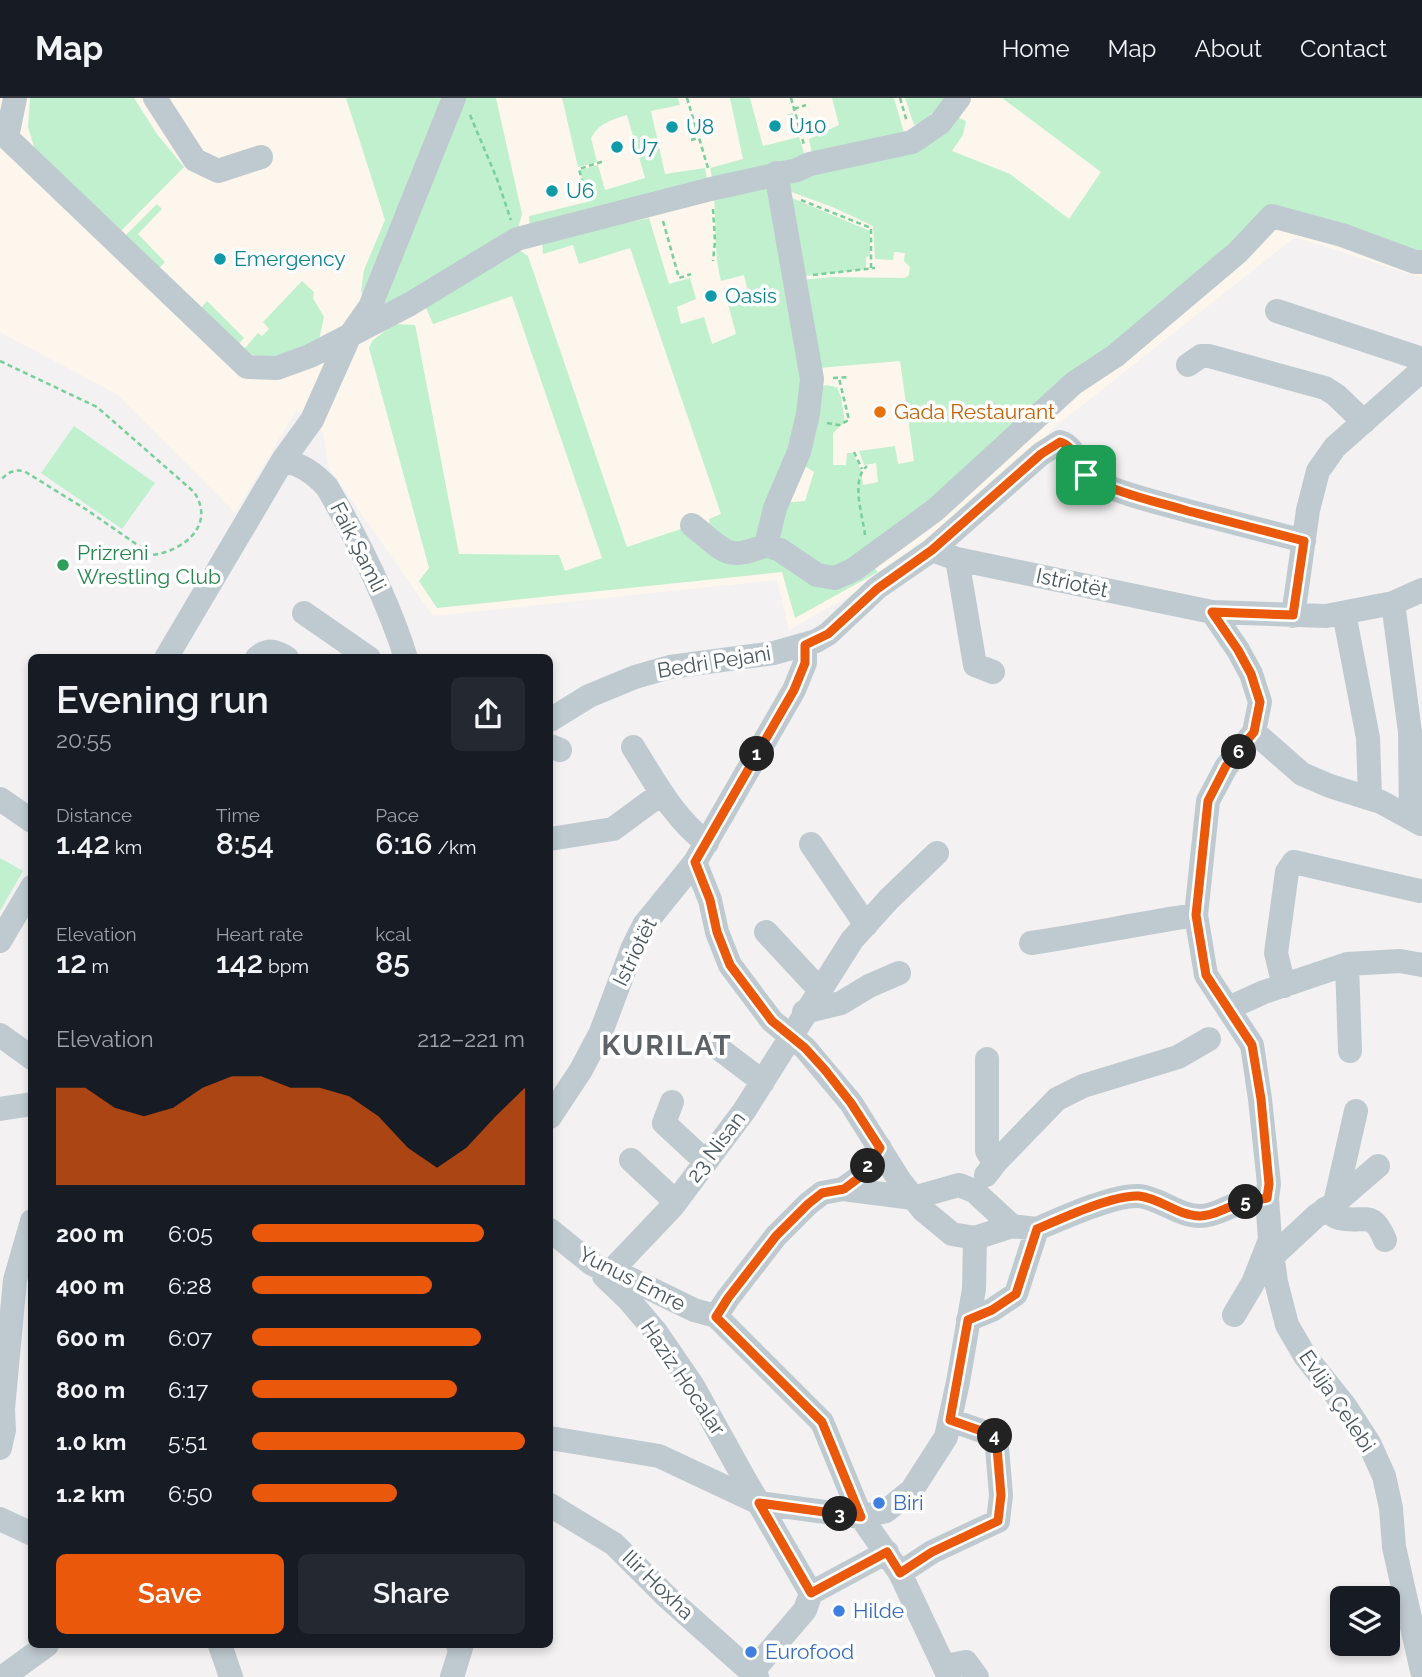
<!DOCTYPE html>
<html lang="en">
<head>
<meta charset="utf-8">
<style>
	:root { --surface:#171b24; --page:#242831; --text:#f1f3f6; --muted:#9ea1a6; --line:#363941; --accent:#ea580c }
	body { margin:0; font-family:Raleway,sans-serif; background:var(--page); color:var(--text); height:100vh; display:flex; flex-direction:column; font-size:26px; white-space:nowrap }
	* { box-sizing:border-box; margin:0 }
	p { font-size:23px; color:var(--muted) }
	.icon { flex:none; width:38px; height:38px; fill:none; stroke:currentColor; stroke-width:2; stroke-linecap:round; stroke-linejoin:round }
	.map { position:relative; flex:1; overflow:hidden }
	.drawer { position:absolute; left:28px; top:556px; width:525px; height:994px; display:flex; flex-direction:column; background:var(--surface); border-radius:10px; box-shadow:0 4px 10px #0003 }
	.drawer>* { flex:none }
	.fabs { position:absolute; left:1330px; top:1488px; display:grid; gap:14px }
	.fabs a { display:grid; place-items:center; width:70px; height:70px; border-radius:10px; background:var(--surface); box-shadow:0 4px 10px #0003; font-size:35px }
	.pin { position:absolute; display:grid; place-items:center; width:60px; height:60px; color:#fff; margin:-30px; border-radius:14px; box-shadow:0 4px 10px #0006 }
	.km { position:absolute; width:35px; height:35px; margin:-18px; border-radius:50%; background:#222; color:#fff; font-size:19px; line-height:35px; text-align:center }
	.round { display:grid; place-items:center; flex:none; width:74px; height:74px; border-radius:10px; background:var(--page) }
	.overview { display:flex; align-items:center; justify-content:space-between; height:119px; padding:0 28px }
	h1 { font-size:38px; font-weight:600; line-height:52px }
	.metrics { display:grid; grid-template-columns:repeat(3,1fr); gap:10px; height:119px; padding:7px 28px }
	.metrics div { display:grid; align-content:center }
	.metrics b { font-size:30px; font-weight:600 }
	.metrics small { font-size:19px; font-weight:400 }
	.metrics p { font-size:19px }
	.chart { height:196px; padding:14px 28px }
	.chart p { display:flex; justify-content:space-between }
	.chart svg { width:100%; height:126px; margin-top:7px; fill:var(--accent); opacity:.7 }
	.action { display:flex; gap:14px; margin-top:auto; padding:14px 28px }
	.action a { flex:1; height:80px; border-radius:10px; background:var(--accent); color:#fff; font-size:28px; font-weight:600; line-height:80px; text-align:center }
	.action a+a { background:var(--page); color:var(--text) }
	ul { padding:0 28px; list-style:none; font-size:23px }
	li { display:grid; grid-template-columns:112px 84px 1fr; align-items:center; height:52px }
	li i { height:18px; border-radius:9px; background:var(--accent) }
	header { display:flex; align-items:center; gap:42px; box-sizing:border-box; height:98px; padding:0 35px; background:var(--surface); border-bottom:2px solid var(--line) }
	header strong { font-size:33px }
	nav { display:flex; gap:38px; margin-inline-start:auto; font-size:24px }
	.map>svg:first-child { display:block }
	.commercial { fill:#fdf6ec }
	.green { fill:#c0f0ce }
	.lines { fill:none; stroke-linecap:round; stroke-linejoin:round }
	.path { stroke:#77cf9b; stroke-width:2.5; stroke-dasharray:5 3.5; stroke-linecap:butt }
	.minor { stroke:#bfcad0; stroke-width:24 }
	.route-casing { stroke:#fff; stroke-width:14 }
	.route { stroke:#ea580c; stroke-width:9 }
	.culture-dot { fill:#0f9aa8; stroke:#fff; stroke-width:2.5 }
	.food-dot { fill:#e8710a; stroke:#fff; stroke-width:2.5 }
	.leisure-dot { fill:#2e9e5b; stroke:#fff; stroke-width:2.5 }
	.shop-dot { fill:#3f7fe0; stroke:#fff; stroke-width:2.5 }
	.labels { text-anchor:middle; stroke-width:7; stroke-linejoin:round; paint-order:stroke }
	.culture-label { font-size:21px; fill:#0d838f; stroke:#fff; text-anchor:start }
	.food-label { font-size:21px; fill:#c56008; stroke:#fff; text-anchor:start }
	.street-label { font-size:21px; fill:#48565f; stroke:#fff }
	.leisure-label { font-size:21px; fill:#27864d; stroke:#fff; text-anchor:start }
	.shop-label { font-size:21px; fill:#366cbe; stroke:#fff; text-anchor:start }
	.district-label { font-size:28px; font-weight:bold; letter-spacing:2px; fill:#5d6266; stroke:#fff }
</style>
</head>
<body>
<header>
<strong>Map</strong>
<nav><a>Home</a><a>Map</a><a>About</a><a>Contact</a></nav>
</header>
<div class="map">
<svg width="1422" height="1579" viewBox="0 0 1422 1579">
	<rect width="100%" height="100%" fill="#f3f1f1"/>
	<path class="commercial" d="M0,0h1422v180l-127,-41 -239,189 -98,96 -100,69 -69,39 -12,-50 -344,36 -105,-150 -5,-33 -11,-13 -16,-10 -61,103 -117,-118 -118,-63z"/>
	<path class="green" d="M30,0h104l23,36 27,33 -65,66 -84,-83 -7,-23z
		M346,0h103l-85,203 -3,-10 3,-21 21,-50z
		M458,0h38l26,116 -5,19 -128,75 -10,-10z
		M562,0h116l2,7 -29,6 14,63 40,-6 3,16 -178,46 -1,-14 58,-14 -7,-32 18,-5 7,25 40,-12 -18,-63c-15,5 -28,8 -36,23l6,24 -19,5z
		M730,0h20l13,48 36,-9 7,22 -93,24 -3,-15 33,-9z
		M832,0h62l10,35 -91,26 -4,-20 30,-14z
		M905,0h44l-26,23 -9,4z
		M1002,0h420v157l-150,-39 -437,362 -55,-28 1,-47 24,-2 9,-29 -13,-8 19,-76 6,-3 11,2 4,10 4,25 -12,11v32h13l1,-12h6l8,17 2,15 15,-3 -2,-19 -12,2 -5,-14 36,-5 3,18 16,-3 -14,-100 -81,7 -20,-88 36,-3 70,1 4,-3 1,-8 -6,-6 1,-8 -11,-1 -1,8 -18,-1 -2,-33 -38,-18 -49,-18 2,-7 169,-66 9,4 -3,14 -11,16 58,23 59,45 32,-47z
		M766,86l33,135 3,105 -36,96 -18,29 -37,-17 -2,-13 12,-5 -91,-266 -51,16 -6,-19 -30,9 -1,-13 107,-23 20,66 21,-6 6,21 -19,8 4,17 23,-7 8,27 24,-10 -9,-34 21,-8 -4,-17 -23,6c-7,-26 -5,-58 -7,-86z
		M785,97l85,36v25l-4,1v12l9,-1 -79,9z
		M157,106l5,5 -24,25 27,28 -6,6 -33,-33z
		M516,150l12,8 99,291 63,-21 21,18 65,9 39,26 54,-17 9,10 -83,46 -13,-46 -345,36 -18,-27 10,-13 -60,-220 3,-7 22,-17 21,1 1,4 43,225 100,1 6,16 37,-13 -90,-262 -79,28 -7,-16z
		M302,183l12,11 -1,6 11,19 -6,27c-24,8 -48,19 -73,8v-4l13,-15 4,3 7,-7 -6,-7z
		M207,203l37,37 -6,7 -37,-37z
		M74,328l81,57 -33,46 -81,-56z
		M0,760l23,13 -23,40z"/>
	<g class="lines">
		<path class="path" d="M687,0l21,70
			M791,0l13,47
			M900,0l7,24
			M794,11l12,-4
			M470,17l27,64 14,41
			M788,18l7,-2
			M698,35l9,-2
			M691,42l8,-2
			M587,102l-8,-31 25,-8
			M801,102l70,28v41
			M713,111l2,32 -2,20
			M663,123l16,57 12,-4
			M813,177l62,-7
			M0,263l97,46 97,85c22,33 -10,59 -42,63l-65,-45 -63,-39c-11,-2 -17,2 -24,10
			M833,280l16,-1
			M827,325l12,2 10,-5 -10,-42
			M854,354l8,17
			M865,437c-2,-19 -15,-55 2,-69"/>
		<path class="minor" d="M155,0l40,62 23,11 43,-14
			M0,33l247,236 30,1 33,-12 100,-52 107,-65 194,-50 86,-19 13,-6 102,-22 28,-19 19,-25
			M7,39l8,-39
			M1277,213l145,48
			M1188,267l13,-9h8l116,32 11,7 28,27
			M283,362c19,5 31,13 44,27 32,55 60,111 79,171
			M692,427c31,24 34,38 74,20l9,-37 24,-56 9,-38 4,-35 -36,-206
			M766,447l14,5 37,25 18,3 18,-8 82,-60 139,-127 41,-27 123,-104 34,-36 70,19 73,27h7
			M932,452l25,9 255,53 114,4 67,-13 29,-13
			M957,461l18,106 18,7
			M1393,505l17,129 1,86
			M1212,514l26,38 13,24 9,28 -6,30 -28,35 -18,34 -12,114 10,60 46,70 8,54 9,85 -2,14 3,41 6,43 11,43 18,31 40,50 24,37 15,33 7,32 3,39 28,124
			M304,515l65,45
			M1344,515l24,125 2,60
			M1293,518l15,-106 10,-39 17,-24 87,-77
			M166,560l117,-198 29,-40 37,-83 21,-30 84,-209
			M257,560c11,-10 19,-7 30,0
			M550,622l39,-24 46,-19 35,-10 104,-14 42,-12 12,-7 49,-46 55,-38 109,-96 19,-12c18,5 18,31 35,39 29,14 62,21 93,30 39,10 77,20 116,30
			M1254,634l48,42 28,12 51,16 40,22
			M550,648l10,4
			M633,649c21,33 41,72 74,96
			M0,701l32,22
			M550,741l63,-10 49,-36
			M811,746l55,81
			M695,764l15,38 7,32 13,33 42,56 33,27 46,55 49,78 23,29 29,24 23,4 37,-12 25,3
			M766,834l53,57
			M0,843l32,-54
			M1031,845c55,-8 110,-20 165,-28
			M1347,866l3,87
			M1284,888l-8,-33 11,-81 7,-10 126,29
			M1229,910l35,-16 83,-28 53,-3 22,4
			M804,914l37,-9 28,-17 30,-13
			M0,937l32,23
			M713,946l50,38
			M672,1004l-8,21 42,39
			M0,1011l32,-5
			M550,1019l31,-47 20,-38 32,-85 11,-22 51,-63 99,-172 11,-27v-18
			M631,1062l45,42
			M995,1065l62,-64 26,-13 95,-29 31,-18
			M986,1077l9,-12 -8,-12v-92
			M843,1091l21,-15 16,-26
			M1335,1105l21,-92
			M1325,1111c5,4 9,8 14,9 26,6 33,-10 46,22
			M550,1132l42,34 17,8 3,-2 82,40 22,6 106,106 39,95 39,56 49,104
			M1273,1158l43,-40 19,-13 43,-37
			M612,1172l60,-63 72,-96 108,-171 37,-41 48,-46
			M604,1178l24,23 28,33 37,54 51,92 67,115
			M1234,1217l19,-32 17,-43
			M716,1218l12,-18 48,-62 32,-32 14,-11 21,-4 70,9 46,-13 15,6 38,35
			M968,1222l24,-10 24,-16 21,-65c23,-10 77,-35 102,-33 21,2 39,20 61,20 13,0 23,-7 35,-11 10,-4 22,-5 32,-7
			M550,1340l109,18 100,47 102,14 25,-6 26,-21 34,-53 12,-55 16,-93 1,-51
			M0,1350l4,-18 -1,-21 12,-129 17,-59
			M550,1407l64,39 52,52 91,81
			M0,1421l32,15
			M900,1475l32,-21 66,-31 3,-26 -5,-59 -46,-16
			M220,1547l11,32
			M945,1568l21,-4 11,15
			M752,1574l53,-62 6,-17 76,-41
			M3,1579l44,-32
			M452,1579l9,-29 -3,-3"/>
	</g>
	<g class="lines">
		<defs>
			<path id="route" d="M1060,344c18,5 18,31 35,39 30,14 62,21 93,30 39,10 77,20 116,30l-11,74 -81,-3 26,38 13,24 9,28 -6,30 -28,34 -18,35 -12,114 10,60 46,70 9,54 8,85 -2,14c-10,2 -22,3 -32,7 -12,4 -22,11 -35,11 -22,0 -40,-18 -61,-20 -25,-2 -79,23 -102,33l-21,65 -24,16 -24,10 -18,100 46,16 5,59 -3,26 -66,31 -32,21 -13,-21 -76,41 -52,-90 102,14 -39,-95 -106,-105 12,-19 48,-62 32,-32 14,-11 22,-4 20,-15 16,-26 -29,-45 -26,-33 -20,-22 -33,-27 -42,-56 -13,-33 -7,-32 -15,-38 99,-172 11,-27v-18l23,-11 49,-45 55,-39 109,-96z"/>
		</defs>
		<use href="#route" class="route-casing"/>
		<use href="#route" class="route"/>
	</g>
	<g class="culture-dot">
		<circle cx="775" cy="28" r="7"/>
		<circle cx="672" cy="29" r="7"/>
		<circle cx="617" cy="49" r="7"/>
		<circle cx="552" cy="93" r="7"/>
		<circle cx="220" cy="161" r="7"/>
		<circle cx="711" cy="198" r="7"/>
	</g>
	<circle class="food-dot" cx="880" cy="314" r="7"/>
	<circle class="leisure-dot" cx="63" cy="467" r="7"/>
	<g class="shop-dot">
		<circle cx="879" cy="1405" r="7"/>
		<circle cx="839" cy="1513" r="7"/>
		<circle cx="751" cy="1554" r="7"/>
	</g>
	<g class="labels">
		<g class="culture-label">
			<text x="789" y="35">U10</text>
			<text x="686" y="36">U8</text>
			<text x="631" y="56">U7</text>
			<text x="566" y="100">U6</text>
			<text x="234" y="168">Emergency</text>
			<text x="725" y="205">Oasis</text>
		</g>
		<g class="food-label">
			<text x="894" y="321">Gada Restaurant</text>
		</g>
		<g class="street-label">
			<text transform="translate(358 449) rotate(63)" y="7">Faik Şamli</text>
			<text transform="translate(1072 485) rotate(12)" y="7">Istriotët</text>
			<text transform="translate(714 564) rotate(-9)" y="7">Bedri Pejani</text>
			<text transform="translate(635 854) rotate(-64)" y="7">Istriotët</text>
			<text transform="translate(716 1049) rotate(-53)" y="7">23 Nisan</text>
			<text transform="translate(632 1181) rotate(27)" y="7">Yunus Emre</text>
			<text transform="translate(683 1280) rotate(56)" y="7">Haziz Hocalar</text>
			<text transform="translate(1337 1303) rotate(56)" y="7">Evlija Çelebi</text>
			<text transform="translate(658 1487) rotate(44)" y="7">Ilir Hoxha</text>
		</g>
		<g class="leisure-label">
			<text x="77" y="462">Prizreni<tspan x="77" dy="24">Wrestling Club</tspan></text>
		</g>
		<g class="shop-label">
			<text x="893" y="1412">Biri</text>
			<text x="853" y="1520">Hilde</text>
			<text x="765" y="1561">Eurofood</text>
		</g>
		<g class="district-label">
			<text x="667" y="957">KURILAT</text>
		</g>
	</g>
</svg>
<div class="fabs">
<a><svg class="icon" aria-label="layers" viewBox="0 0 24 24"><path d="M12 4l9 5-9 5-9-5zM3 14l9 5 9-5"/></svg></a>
</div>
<div class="pin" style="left:1086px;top:377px;background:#1e9e55"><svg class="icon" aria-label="arrive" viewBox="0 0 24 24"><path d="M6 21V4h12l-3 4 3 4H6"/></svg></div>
<b class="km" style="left:757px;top:656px">1</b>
<b class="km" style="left:868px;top:1068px">2</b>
<b class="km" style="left:840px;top:1416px">3</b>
<b class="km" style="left:995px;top:1338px">4</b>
<b class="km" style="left:1246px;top:1104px">5</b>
<b class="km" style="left:1239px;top:654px">6</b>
<section class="drawer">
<div class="overview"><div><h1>Evening run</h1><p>20:55</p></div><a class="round"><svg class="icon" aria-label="share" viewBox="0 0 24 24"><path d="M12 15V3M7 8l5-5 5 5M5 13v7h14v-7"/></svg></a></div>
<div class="metrics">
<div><p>Distance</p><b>1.42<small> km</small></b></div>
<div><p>Time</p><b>8:54</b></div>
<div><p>Pace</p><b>6:16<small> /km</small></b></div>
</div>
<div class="metrics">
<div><p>Elevation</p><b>12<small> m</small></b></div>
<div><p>Heart rate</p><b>142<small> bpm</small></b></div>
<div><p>kcal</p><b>85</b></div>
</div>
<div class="chart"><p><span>Elevation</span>212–221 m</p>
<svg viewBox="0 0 160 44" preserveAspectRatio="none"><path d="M0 44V10L10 10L20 17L30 20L40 17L50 10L60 6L70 6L80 10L90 10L100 13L110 20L120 31L130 38L140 31L150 20L160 10V44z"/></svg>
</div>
<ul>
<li><b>200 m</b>6:05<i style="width:85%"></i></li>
<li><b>400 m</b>6:28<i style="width:66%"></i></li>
<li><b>600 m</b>6:07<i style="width:84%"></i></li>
<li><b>800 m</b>6:17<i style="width:75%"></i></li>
<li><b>1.0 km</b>5:51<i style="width:100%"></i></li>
<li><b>1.2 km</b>6:50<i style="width:53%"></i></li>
</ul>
<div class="action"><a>Save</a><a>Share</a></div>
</section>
</div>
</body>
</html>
